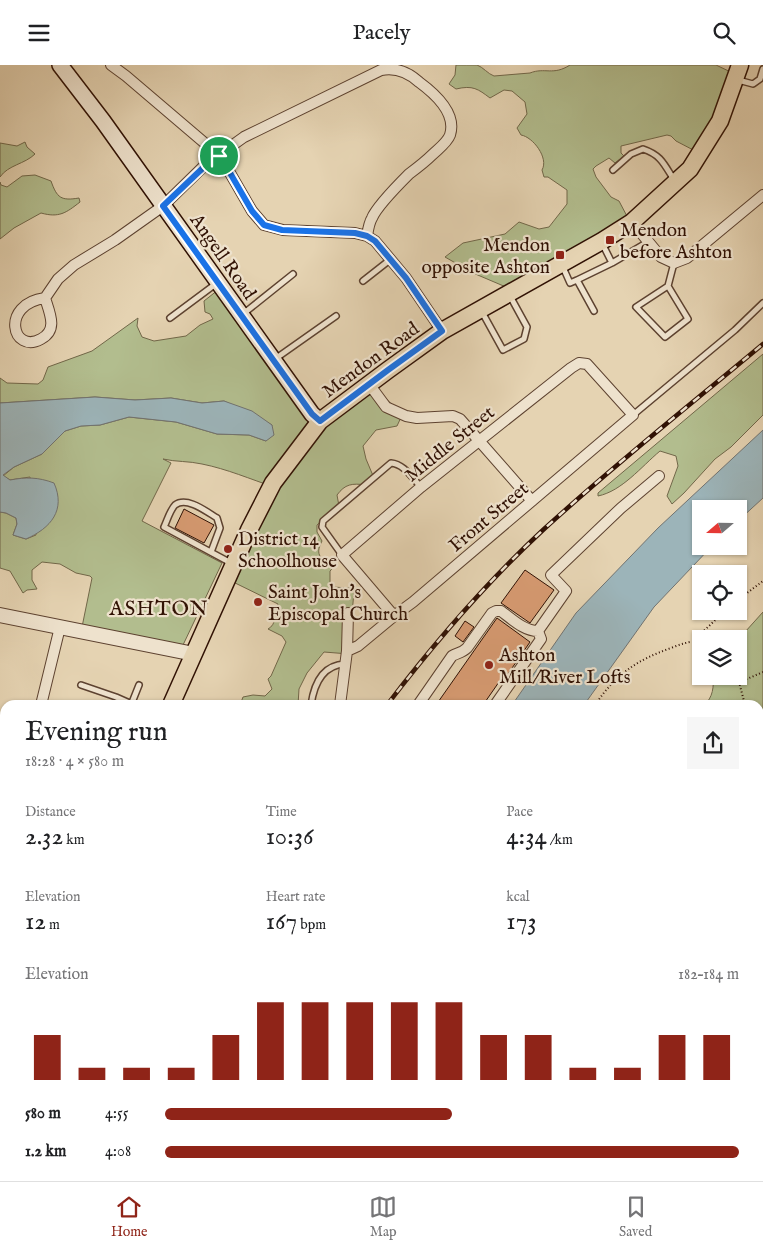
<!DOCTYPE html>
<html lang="en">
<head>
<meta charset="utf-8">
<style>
	:root { --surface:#fff; --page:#f6f6f6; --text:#202124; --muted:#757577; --line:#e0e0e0; --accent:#8f2418 }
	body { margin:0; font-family:"IM FELL English",serif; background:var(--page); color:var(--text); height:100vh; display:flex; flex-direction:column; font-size:19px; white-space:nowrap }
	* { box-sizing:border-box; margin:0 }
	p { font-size:16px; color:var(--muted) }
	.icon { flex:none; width:28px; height:28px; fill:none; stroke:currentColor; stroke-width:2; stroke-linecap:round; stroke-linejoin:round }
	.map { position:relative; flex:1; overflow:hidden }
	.sheet { position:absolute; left:0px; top:635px; width:764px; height:481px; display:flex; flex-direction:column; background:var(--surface); border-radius:15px 15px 0 0; box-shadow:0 1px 4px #0004 }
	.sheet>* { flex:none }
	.needle { width:32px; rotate:250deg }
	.buttons { position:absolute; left:692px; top:435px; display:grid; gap:10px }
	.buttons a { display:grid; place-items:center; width:55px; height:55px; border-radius:0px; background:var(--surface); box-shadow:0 1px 4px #0004; font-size:25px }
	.pin { position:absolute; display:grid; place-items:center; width:42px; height:42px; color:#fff; margin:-21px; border:2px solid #fff; border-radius:50%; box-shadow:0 1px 5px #0007 }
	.round { display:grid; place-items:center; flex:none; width:52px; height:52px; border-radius:0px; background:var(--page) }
	.head { display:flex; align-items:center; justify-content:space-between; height:85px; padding:0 25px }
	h1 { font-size:28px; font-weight:600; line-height:38px }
	.figures { display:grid; grid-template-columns:repeat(3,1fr); gap:8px; height:85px; padding:5px 25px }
	.figures div { display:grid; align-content:center }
	.figures b { font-size:25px; font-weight:600 }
	.figures small { font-size:14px; font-weight:400 }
	.figures p { font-size:14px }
	.chart { height:140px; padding:10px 25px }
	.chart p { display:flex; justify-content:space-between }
	.chart svg { width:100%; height:90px; margin-top:5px; stroke:var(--accent); stroke-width:6 }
	ul { padding:0 25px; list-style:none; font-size:16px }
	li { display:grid; grid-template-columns:80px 60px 1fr; align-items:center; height:38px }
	li i { height:12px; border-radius:6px; background:var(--accent) }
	header { display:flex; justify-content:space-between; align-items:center; height:65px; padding:0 25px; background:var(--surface); font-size:22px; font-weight:600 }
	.tabs { display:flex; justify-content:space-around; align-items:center; height:70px; border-top:1px solid var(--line); background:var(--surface); font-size:14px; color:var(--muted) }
	.tabs a { display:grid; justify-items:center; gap:2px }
	.tabs .selected { color:var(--accent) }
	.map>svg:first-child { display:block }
	.green { fill:#b2bd8e; stroke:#716749 }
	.water { fill:#9cb4b9; stroke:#717371 }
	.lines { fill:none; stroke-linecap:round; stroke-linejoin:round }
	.canal { stroke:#9cb4b9; stroke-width:10 }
	.building { fill:#d69a71; stroke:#301104 }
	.service-casing { stroke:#5d4230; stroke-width:8 }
	.minor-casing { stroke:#5d4230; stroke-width:12 }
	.tertiary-casing { stroke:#5d4230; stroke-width:16 }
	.secondary-casing { stroke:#301104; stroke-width:18 }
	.primary-casing { stroke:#301104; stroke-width:19 }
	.path { stroke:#301104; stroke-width:2; stroke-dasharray:1 2.5; stroke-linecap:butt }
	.service { stroke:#eee2cd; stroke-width:5 }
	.minor { stroke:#eee2cd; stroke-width:10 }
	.tertiary { stroke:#eee2cd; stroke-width:14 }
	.secondary { stroke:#eee2cd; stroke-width:15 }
	.primary { stroke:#e5d3b2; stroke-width:16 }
	.rail-casing { stroke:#301104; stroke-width:4.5 }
	.rail { stroke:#eee2cd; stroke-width:2.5; stroke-dasharray:8; stroke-linecap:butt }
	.route-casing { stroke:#fff; stroke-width:10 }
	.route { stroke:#1a73e8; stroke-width:6 }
	.poi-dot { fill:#8f2418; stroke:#eee2cd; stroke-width:2 }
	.labels { text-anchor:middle; stroke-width:4.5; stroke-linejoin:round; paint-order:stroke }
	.poi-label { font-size:19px; fill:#301104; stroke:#eee2cd; text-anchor:start }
	.street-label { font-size:19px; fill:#301104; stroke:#eee2cd }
	.quarter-label { font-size:21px; letter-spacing:1px; fill:#301104; stroke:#eee2cd }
</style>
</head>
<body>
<header><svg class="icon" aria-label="menu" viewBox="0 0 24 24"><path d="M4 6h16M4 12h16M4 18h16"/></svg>Pacely<svg class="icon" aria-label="search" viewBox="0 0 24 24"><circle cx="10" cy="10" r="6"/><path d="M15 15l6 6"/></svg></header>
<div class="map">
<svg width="763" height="1116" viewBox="0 0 763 1116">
	<rect width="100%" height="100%" fill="#e5d3b2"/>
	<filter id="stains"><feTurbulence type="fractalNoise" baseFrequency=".004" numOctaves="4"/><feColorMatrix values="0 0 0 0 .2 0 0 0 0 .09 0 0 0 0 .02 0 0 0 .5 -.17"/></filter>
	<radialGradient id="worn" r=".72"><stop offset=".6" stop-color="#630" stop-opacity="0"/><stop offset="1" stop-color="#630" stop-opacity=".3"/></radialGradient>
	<path class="green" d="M456,0c6,0 15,0 21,0 6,2 11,9 17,11l36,-3c15,-6 23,3 40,-8h146l21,10 -38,78 -23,-12 -5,-5 -4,-1 -46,11v7l3,3 -9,7 -6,-5 -13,8 -3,3 3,8 15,20 8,4 10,19 -116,70 -40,-17 -28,-16 18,-14 42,-9 14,-12 20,7 10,-2 18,-23v-14l-19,-13h-4l-2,-7c7,-12 -9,-33 -21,-35l-4,-7 10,-14 -2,-12 -13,-11 -8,-1 -14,8c-12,-9 -17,-13 -34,-9l-7,-5 6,-9z
		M25,77l2,5 8,7c-10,10 -27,11 -35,23v-34l17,3z
		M35,110l16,6c6,17 10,20 28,17l1,4c-14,11 -21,16 -39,11l-27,15 -14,11v-57l1,3 6,2 15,-11z
		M223,221l94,136 58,-40c6,14 16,22 28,31l-6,13 -21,4 -13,16 3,13 8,19 -8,7c-14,-2 -21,-1 -29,10l2,11 -22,19v7l5,9c-8,15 0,17 10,28l-2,2v16l22,1 2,2 -5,64 -25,-2 -17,21 -8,16 -1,16h-58l3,-8 10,-2 12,1 7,-7 -4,-10 3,-3 15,-34 -4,-6 -14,-7c8,-4 8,-16 10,-25l-49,-24 45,-93c-24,-8 -47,-18 -72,-23 -13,-3 -26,-2 -39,-5l8,4 -29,58 80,42 -39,82 -101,-18 10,-49 -2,-2 -14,-3 -16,-9 -18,-2 -10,8v10l5,9 -10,1 -4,3 -13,-22 -10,-3v-56l6,1 10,5 1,6 -4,11 13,4 10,-4 -6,-58 -20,3 -7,-4 11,-9 28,-13 23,-23 16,-5 19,-1 29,-8 47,5 41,12 32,1 17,6 6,-16 -48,-24 -22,2 -31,-5 -36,2 -40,-3 -95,6v-25l7,5 31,1 5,-4 5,-13 44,-16 46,-33 -1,8 5,11 12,4 32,-5 14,-11 13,-6 -3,-5 -5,-2 -1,-11z
		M763,289v61l-32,32 -16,12 -31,34 -12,11 -5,-8 11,-30 -2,-10 -16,-5c-19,16 -38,40 -62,45v-3z
		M763,547v184l-4,2v-93h-55c9,-7 10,-19 9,-29h26v-37h-3l9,-7z
		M759,924h4v37l-4,5z
		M5,1102v9h41l-3,5h-43v-10z
		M62,1111h110l-9,5h-105z
		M278,1111h38l-4,5h-40z
		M343,1111h154l-3,5h-154z
		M602,1111h147l5,5h-155z"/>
	<path class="water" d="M95,332l40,3 36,-2 31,5 22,-2 28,10 20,14 2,10 -8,6 -17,-6 -32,-1 -41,-12 -47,-5 -29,8 -19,1 -16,5 -23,23 -28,13 -11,8 7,5c16,-3 28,-3 44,3 12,27 -3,45 -28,56l-13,-4 4,-11 -1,-6 -10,-5 -6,-1v-109z
		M763,365v68l-24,22v-11h-38v37h11l-58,61 -70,98h-72l64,-92 82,-85z
		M168,1111h109l-3,5h-115z"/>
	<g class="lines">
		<path class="canal" d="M759,677l4,-2
			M330,1116l3,-5"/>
	</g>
	<path class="building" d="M184,444l30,16 -10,18 -29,-15z
		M525,505l29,20 -24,33 -29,-20z
		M497,553l33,24 -29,42 -2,-2 -16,23h-47z
		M465,556l9,6 -11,15 -8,-6z"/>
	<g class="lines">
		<defs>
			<path id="service" d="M738,15l15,4 7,-5 3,-10
				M613,105l18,-16 12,-5c18,6 21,15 31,31
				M602,178l10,20 36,-21
				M562,200l8,18 7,-3
				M363,216l28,-22
				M668,221l20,33 -23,18 -29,-30 32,-21 6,-23
				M594,246l-17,-31 35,-17
				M482,247l21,38 21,-11 3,-12 -17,-31
				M243,249l50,-40
				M170,253l47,-35
				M275,294l61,-43
				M633,350l102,-85 28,-27
				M211,487l9,-24 -3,-10c-10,-6 -30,-22 -42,-13 -5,5 -8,16 -11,22l67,36
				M342,490l-20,-28 1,-6 68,-58c13,1 21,15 30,24
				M81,620l35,12 18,8
				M131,640l8,-20
				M311,640c3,-21 12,-40 34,-41
				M0,810l5,3
				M507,1116l3,-5
				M585,1116l3,-5"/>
			<path id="minor" d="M111,0l15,11 88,75 12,15 26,45 12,14 19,5 72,3 12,3 8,5 31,37 36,53
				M632,157l29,35 13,6 13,-5 76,-63
				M45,233l13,-19 16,-14 41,-25 48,-34 42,-41 39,-28 137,-67c15,-3 27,2 38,12 15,11 38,31 31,53 -3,8 -12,14 -18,20 -7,7 -15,13 -23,19 -9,9 -32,32 -37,44 -3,5 -4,12 -5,18
				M45,233c5,16 13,32 -4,41 -29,16 -41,-35 4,-41z
				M369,319l17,23 20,9 11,2 36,-2 7,3 72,82
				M347,586l1,-38
				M41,640l19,-78
				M340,640l7,-54 11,-5 35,-29 1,-1 19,-14 220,-187 -46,-51 -8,-1 -8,5 -150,119 -79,68 52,61
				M418,640l34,-49c5,-3 10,-3 15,-8l25,-35 4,-2h5c11,8 23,20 37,20l28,-40 -15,-16 70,-67 38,-32
				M495,640l46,-66 -3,-8
				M0,680h5
				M759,890l4,-3"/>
			<path id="tertiary" d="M0,550l194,39
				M759,732l4,-2"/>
			<path id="secondary" d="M60,0l43,56 209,293 8,7"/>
			<path id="primary" d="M171,640l78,-175 24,-47 47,-62 68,-51 54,-39 160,-90 30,-19 58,-53 30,-48 20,-56
				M0,994l5,-8
				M759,1060l4,1
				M759,1108l4,4
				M745,1111l5,5"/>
		</defs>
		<use href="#service" class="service-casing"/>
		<use href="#minor" class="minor-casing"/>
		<use href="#tertiary" class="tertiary-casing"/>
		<use href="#secondary" class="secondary-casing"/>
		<use href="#primary" class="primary-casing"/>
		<path class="path" d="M739,534l24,-18
			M694,575l31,-29
			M736,611l11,3 16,-7
			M738,613l7,27
			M595,640c21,-31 42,-45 76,-57 10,-4 19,-7 30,-7
			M759,657l4,-2
			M80,1111l11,5
			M72,1116l4,-5
			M132,1116l9,-5
			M297,1116l4,-5
			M369,1116l1,-5
			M470,1116l4,-5"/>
		<use href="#service" class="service"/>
		<use href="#minor" class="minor"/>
		<use href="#tertiary" class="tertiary"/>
		<use href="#secondary" class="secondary"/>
		<use href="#primary" class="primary"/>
		<defs>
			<path id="rail" d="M387,640c48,-63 99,-122 156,-175 71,-65 147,-125 220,-186
				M47,1116l4,-5"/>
		</defs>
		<use href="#rail" class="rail-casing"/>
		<use href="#rail" class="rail"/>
	</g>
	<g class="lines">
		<defs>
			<path id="route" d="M219,91l7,10 26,45 12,14 18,5 73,3 12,3 8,5 31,37 36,53 -54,39 -68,51 -8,-7 -149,-208 43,-41z"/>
		</defs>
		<use href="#route" class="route-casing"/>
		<use href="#route" class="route"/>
	</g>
	<g class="poi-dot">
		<rect x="605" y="170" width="10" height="10" rx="2.5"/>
		<rect x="555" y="185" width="10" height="10" rx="2.5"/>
		<circle cx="228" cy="484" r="5"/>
		<circle cx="258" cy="537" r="5"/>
		<circle cx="489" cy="600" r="5"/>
	</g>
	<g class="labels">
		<g class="poi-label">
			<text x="620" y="171">Mendon<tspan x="620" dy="22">before Ashton</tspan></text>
			<text x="550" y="186" text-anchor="end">Mendon<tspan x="550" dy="22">opposite Ashton</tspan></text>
			<text x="238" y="480">District 14<tspan x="238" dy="22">Schoolhouse</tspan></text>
			<text x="268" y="533">Saint John's<tspan x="268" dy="22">Episcopal Church</tspan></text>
			<text x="499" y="596">Ashton<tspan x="499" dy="22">Mill/River Lofts</tspan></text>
		</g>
		<g class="street-label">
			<text transform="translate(224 191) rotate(55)" y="7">Angell Road</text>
			<text transform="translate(370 294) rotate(-36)" y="7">Mendon Road</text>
			<text transform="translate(449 378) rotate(-39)" y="7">Middle Street</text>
			<text transform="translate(488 451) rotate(-40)" y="7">Front Street</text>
		</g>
		<g class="quarter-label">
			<text x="159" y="550">ASHTON</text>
		</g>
	</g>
	<rect width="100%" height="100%" filter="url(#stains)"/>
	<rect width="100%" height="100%" fill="url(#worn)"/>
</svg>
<div class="buttons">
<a><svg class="needle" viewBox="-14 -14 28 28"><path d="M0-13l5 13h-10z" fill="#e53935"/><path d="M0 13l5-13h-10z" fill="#757577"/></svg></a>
<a><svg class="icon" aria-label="locate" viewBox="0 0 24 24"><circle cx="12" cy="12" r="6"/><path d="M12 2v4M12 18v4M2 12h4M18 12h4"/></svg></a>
<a><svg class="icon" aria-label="layers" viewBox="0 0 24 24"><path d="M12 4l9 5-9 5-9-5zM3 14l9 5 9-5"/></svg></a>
</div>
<div class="pin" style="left:219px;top:91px;background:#1e9e55"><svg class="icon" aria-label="arrive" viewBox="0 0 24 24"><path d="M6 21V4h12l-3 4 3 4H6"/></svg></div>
<section class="sheet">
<div class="head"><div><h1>Evening run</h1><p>18:28 · 4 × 580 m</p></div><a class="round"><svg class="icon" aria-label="share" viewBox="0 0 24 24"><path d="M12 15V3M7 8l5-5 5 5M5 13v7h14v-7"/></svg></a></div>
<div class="figures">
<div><p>Distance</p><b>2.32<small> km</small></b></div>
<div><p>Time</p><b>10:36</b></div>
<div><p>Pace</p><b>4:34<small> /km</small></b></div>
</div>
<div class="figures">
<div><p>Elevation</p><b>12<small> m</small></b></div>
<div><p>Heart rate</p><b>167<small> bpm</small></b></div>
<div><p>kcal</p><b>173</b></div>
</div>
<div class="chart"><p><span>Elevation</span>182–184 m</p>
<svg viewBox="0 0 160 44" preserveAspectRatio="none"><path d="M5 44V22M15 44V38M25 44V38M35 44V38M45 44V22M55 44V6M65 44V6M75 44V6M85 44V6M95 44V6M105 44V22M115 44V22M125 44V38M135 44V38M145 44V22M155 44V22"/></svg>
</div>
<ul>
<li><b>580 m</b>4:55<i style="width:50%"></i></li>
<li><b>1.2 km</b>4:08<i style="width:100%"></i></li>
</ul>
</section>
</div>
<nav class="tabs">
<a class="selected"><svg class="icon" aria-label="home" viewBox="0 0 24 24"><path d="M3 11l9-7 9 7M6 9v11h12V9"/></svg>Home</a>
<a><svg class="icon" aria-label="map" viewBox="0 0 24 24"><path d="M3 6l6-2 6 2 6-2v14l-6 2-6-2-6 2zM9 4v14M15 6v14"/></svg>Map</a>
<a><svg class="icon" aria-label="saved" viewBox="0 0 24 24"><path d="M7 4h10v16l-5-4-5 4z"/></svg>Saved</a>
</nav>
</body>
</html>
